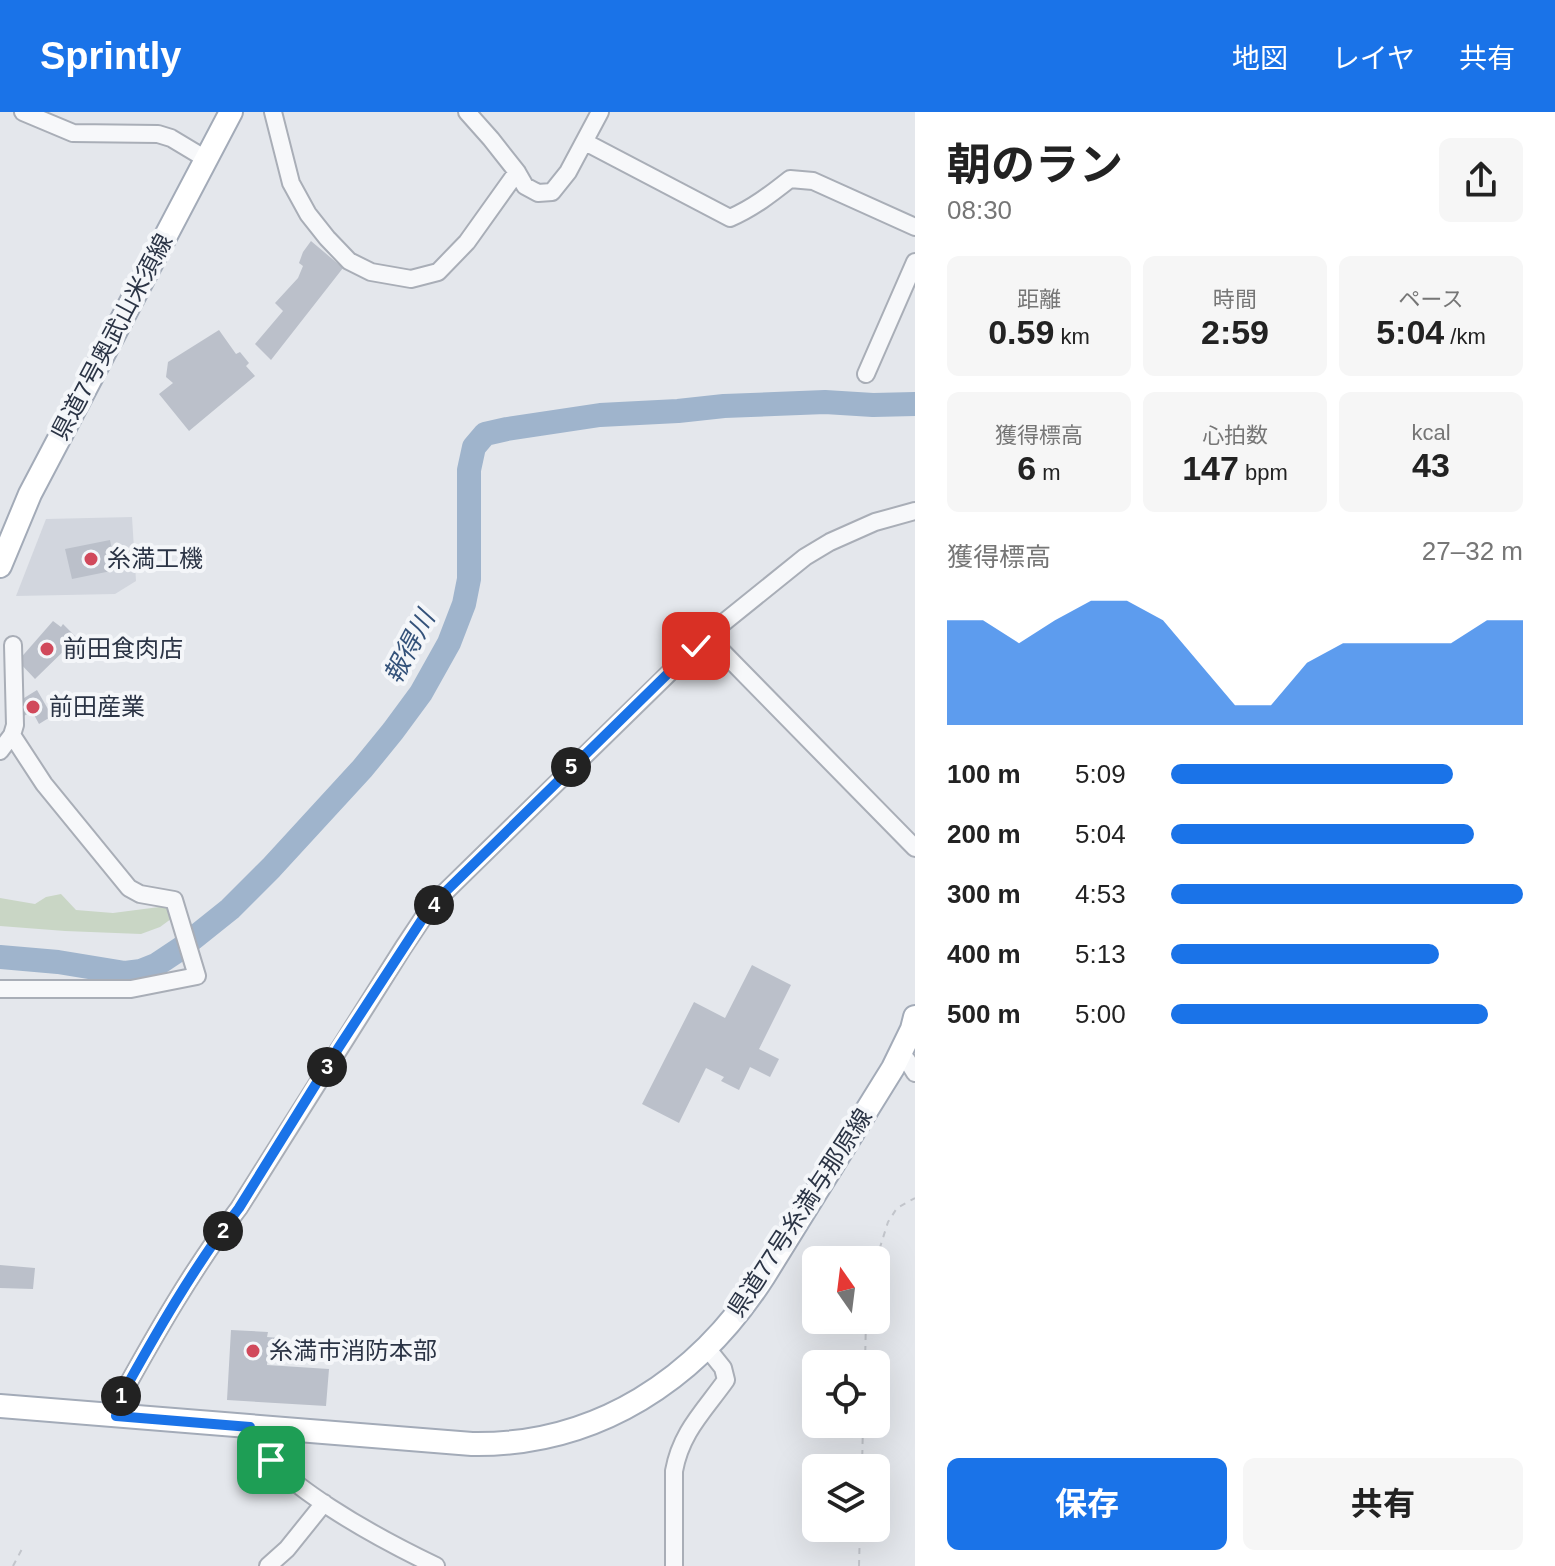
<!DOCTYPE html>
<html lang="ja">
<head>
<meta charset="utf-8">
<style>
	:root { --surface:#fff; --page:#f6f6f6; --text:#222; --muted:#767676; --accent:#1a73e8 }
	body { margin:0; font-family:Arial,"Noto Sans JP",sans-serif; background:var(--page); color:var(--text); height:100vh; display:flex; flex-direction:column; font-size:30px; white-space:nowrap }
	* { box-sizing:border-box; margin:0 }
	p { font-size:26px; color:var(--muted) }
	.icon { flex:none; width:44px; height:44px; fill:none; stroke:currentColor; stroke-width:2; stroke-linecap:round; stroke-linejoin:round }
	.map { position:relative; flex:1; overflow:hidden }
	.sheet { display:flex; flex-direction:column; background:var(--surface); width:640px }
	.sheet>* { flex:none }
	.needle { width:52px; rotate:346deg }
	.controls { position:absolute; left:802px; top:1134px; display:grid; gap:16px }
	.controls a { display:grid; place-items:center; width:88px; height:88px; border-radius:12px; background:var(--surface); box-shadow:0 8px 32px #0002; font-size:40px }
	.pin { position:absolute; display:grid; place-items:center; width:68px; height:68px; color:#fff; margin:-34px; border-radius:16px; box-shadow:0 4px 12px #0006 }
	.km { position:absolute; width:40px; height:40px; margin:-20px; border-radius:50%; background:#222; color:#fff; font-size:22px; line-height:40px; text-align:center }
	.round { display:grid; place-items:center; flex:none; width:84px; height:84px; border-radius:12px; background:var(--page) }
	.head { display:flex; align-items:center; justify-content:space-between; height:136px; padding:0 32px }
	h1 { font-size:44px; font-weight:700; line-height:60px }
	.metrics { display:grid; grid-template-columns:repeat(3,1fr); gap:12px; height:136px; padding:8px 32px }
	.metrics div { display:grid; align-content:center; border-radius:12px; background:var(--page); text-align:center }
	.metrics b { font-size:34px; font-weight:700 }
	.metrics small { font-size:22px; font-weight:400 }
	.metrics p { font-size:22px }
	.chart { height:224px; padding:16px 32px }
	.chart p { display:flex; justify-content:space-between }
	.chart svg { width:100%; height:144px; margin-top:8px; fill:var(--accent); opacity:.7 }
	.button { display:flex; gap:16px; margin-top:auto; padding:16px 32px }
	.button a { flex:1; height:92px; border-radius:12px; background:var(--accent); color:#fff; font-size:32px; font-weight:700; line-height:92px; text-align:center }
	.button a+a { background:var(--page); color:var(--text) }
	ul { padding:0 32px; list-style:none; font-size:26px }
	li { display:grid; grid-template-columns:128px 96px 1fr; align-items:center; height:60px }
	li i { height:20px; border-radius:10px; background:var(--accent) }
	header { display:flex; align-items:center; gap:48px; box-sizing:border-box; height:112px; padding:0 40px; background:var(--accent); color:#fff }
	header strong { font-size:38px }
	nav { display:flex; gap:44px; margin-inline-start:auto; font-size:28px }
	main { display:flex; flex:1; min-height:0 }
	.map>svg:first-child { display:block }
	.built { fill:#d2d6de }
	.green { fill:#c9d6c5 }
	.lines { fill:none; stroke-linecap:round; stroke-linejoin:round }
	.river { stroke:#9fb4cc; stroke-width:24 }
	.building { fill:#bbc0ca }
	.minor-casing { stroke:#a9aeb7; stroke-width:20 }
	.major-casing { stroke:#a3abb8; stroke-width:26 }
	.path { stroke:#c2c5cb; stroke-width:2; stroke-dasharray:6 6; stroke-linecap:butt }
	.minor { stroke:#f7f8fa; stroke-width:16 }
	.major { stroke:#fff; stroke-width:22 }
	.route-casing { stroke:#fff; stroke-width:16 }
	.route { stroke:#1a73e8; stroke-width:10 }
	.poi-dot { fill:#d1495b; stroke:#f4f6f9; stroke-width:3 }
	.labels { text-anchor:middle; stroke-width:8; stroke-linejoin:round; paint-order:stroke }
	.street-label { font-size:24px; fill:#2b3445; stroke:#f4f6f9 }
	.poi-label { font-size:24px; fill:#2b3445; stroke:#f4f6f9; text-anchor:start }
	.water-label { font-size:26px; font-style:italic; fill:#34527a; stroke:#f4f6f9 }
</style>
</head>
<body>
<header>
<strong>Sprintly</strong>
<nav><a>地図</a><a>レイヤ</a><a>共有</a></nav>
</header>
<main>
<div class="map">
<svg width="915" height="1454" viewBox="0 0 915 1454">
	<rect width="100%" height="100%" fill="#e4e7ec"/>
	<path class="built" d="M132,405l4,64 -21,13 -99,2 30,-77z"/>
	<path class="green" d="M61,782l15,16 37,3 54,-7 8,10 -15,11 -19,7 -76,-3 -65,-5v-28l35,6 11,-7z"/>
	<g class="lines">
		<path class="river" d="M0,845l58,5 67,11 16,-2 15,-6 24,-16 50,-40 41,-41 91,-99 31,-38 28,-38 28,-50 15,-39 5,-25v-109l5,-23 11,-13 22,-5 93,-14 78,-4 46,-5 101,-4 48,3 42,-1"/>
	</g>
	<path class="building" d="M311,129l32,27 -72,92 -16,-16 28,-33 -8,-8 23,-25 5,-12 -4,-3 4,-11z
		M219,218l17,24 4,-2 9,11 -3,3 9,10 -66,55 -30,-37 14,-11 -7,-6 2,-15z
		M110,428l6,30 -44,9 -7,-30z
		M53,509l8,6 2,-3 14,14 -42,41 -17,-18z
		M37,578l15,26 -13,8 -7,-13 -8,5 -8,-13z
		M752,853l39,20 -32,64 20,10 -9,18 -20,-10 -11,23 -18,-9 3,-4 -18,-9 -27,55 -37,-19 52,-102 31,16z
		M0,1153l35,3 -2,21 -33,-1z
		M231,1218l37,2 -1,5 13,1 -1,17h-11l-1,10 62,4 -3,37 -99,-6z"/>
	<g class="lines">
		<defs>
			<path id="minor" d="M23,0l50,21 85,1 13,4 35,21
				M273,0l18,71 17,31 19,24 22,23 22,11 40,7 27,-7 29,-30 50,-70
				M467,0l24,27 26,33 8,14 13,7 14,-1 16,-20 32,-60
				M585,30l145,76c23,-10 41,-24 60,-39l23,2 102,46
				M866,262l49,-112
				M707,524l208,212
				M0,639l12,-16 3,-10 -2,-80
				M0,877h131l66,-13 -23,-76 -34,-6 -11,-6 -85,-104 -32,-49
				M899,945l8,3 8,13
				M116,1304l3,-16c36,-65 74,-132 120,-192l164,-260 22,-33 13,-16 269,-263 98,-79 25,-15 45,-20 40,-11
				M250,1315c11,51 140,117 186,139
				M268,1454l19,-17 37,-46
				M674,1454v-95c7,-39 30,-60 52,-91l-3,-12 -16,-20"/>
			<path id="major" d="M0,454l30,-72 201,-382
				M0,1294l472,38c125,2 226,-65 292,-168l129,-208 19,-39 3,-12"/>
		</defs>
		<use href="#minor" class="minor-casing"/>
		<use href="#major" class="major-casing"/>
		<path class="path" d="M876,1148l12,-38 9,-14 18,-10
			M865,1252l1,-44
			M862,1356l1,-44
			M13,1454l9,-17
			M859,1454l1,-38"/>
		<use href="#minor" class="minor"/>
		<use href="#major" class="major"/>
	</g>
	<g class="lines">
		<defs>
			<path id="route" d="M271,1348c-10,-10 -18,-19 -21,-33l-134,-11 3,-16c36,-65 74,-132 120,-192l100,-161 86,-132 13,-16 258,-253"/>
		</defs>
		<use href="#route" class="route-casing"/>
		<use href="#route" class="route"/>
	</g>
	<g class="poi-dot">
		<circle cx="91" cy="447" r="8"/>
		<circle cx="47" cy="537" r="8"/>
		<circle cx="33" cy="595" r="8"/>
		<circle cx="253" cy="1239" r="8"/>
	</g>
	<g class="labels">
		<g class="street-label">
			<text transform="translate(112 225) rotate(-62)" y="8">県道7号奥武山米須線</text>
			<text transform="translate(800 1101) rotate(-57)" y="8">県道77号糸満与那原線</text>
		</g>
		<g class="poi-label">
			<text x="107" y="455">糸満工機</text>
			<text x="63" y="545">前田食肉店</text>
			<text x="49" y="603">前田産業</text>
			<text x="269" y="1247">糸満市消防本部</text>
		</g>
		<g class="water-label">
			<text transform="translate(409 535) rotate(-62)" y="9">報得川</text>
		</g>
	</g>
</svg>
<div class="controls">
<a><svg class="needle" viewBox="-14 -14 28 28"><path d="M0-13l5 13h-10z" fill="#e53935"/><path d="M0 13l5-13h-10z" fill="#767676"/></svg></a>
<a><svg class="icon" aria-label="locate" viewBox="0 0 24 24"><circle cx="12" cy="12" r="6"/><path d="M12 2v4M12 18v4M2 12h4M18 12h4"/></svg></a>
<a><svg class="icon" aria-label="layers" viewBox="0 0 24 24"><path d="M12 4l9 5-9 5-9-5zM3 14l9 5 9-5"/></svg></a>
</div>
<div class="pin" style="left:271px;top:1348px;background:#1e9e55"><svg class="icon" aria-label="arrive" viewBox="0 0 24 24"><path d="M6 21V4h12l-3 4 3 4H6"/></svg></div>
<div class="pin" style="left:696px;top:534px;background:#d93025"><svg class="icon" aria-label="check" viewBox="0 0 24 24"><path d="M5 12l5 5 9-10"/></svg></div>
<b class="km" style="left:121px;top:1284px">1</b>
<b class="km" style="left:223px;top:1119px">2</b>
<b class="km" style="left:327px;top:955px">3</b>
<b class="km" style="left:434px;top:793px">4</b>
<b class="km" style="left:571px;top:655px">5</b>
</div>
<section class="sheet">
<div class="head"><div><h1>朝のラン</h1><p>08:30</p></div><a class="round"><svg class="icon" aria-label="share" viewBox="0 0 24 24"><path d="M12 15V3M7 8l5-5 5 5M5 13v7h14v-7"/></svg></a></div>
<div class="metrics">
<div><p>距離</p><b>0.59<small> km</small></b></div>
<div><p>時間</p><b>2:59</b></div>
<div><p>ペース</p><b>5:04<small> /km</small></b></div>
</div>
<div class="metrics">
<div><p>獲得標高</p><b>6<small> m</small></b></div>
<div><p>心拍数</p><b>147<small> bpm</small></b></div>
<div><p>kcal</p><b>43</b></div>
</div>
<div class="chart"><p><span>獲得標高</span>27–32 m</p>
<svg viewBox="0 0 160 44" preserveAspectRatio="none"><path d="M0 44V12L10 12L20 19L30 12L40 6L50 6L60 12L70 25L80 38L90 38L100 25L110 19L120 19L130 19L140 19L150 12L160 12V44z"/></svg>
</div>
<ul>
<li><b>100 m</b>5:09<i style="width:80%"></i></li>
<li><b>200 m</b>5:04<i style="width:86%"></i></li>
<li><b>300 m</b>4:53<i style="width:100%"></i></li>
<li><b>400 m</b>5:13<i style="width:76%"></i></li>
<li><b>500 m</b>5:00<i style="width:90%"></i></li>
</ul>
<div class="button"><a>保存</a><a>共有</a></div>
</section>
</main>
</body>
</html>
